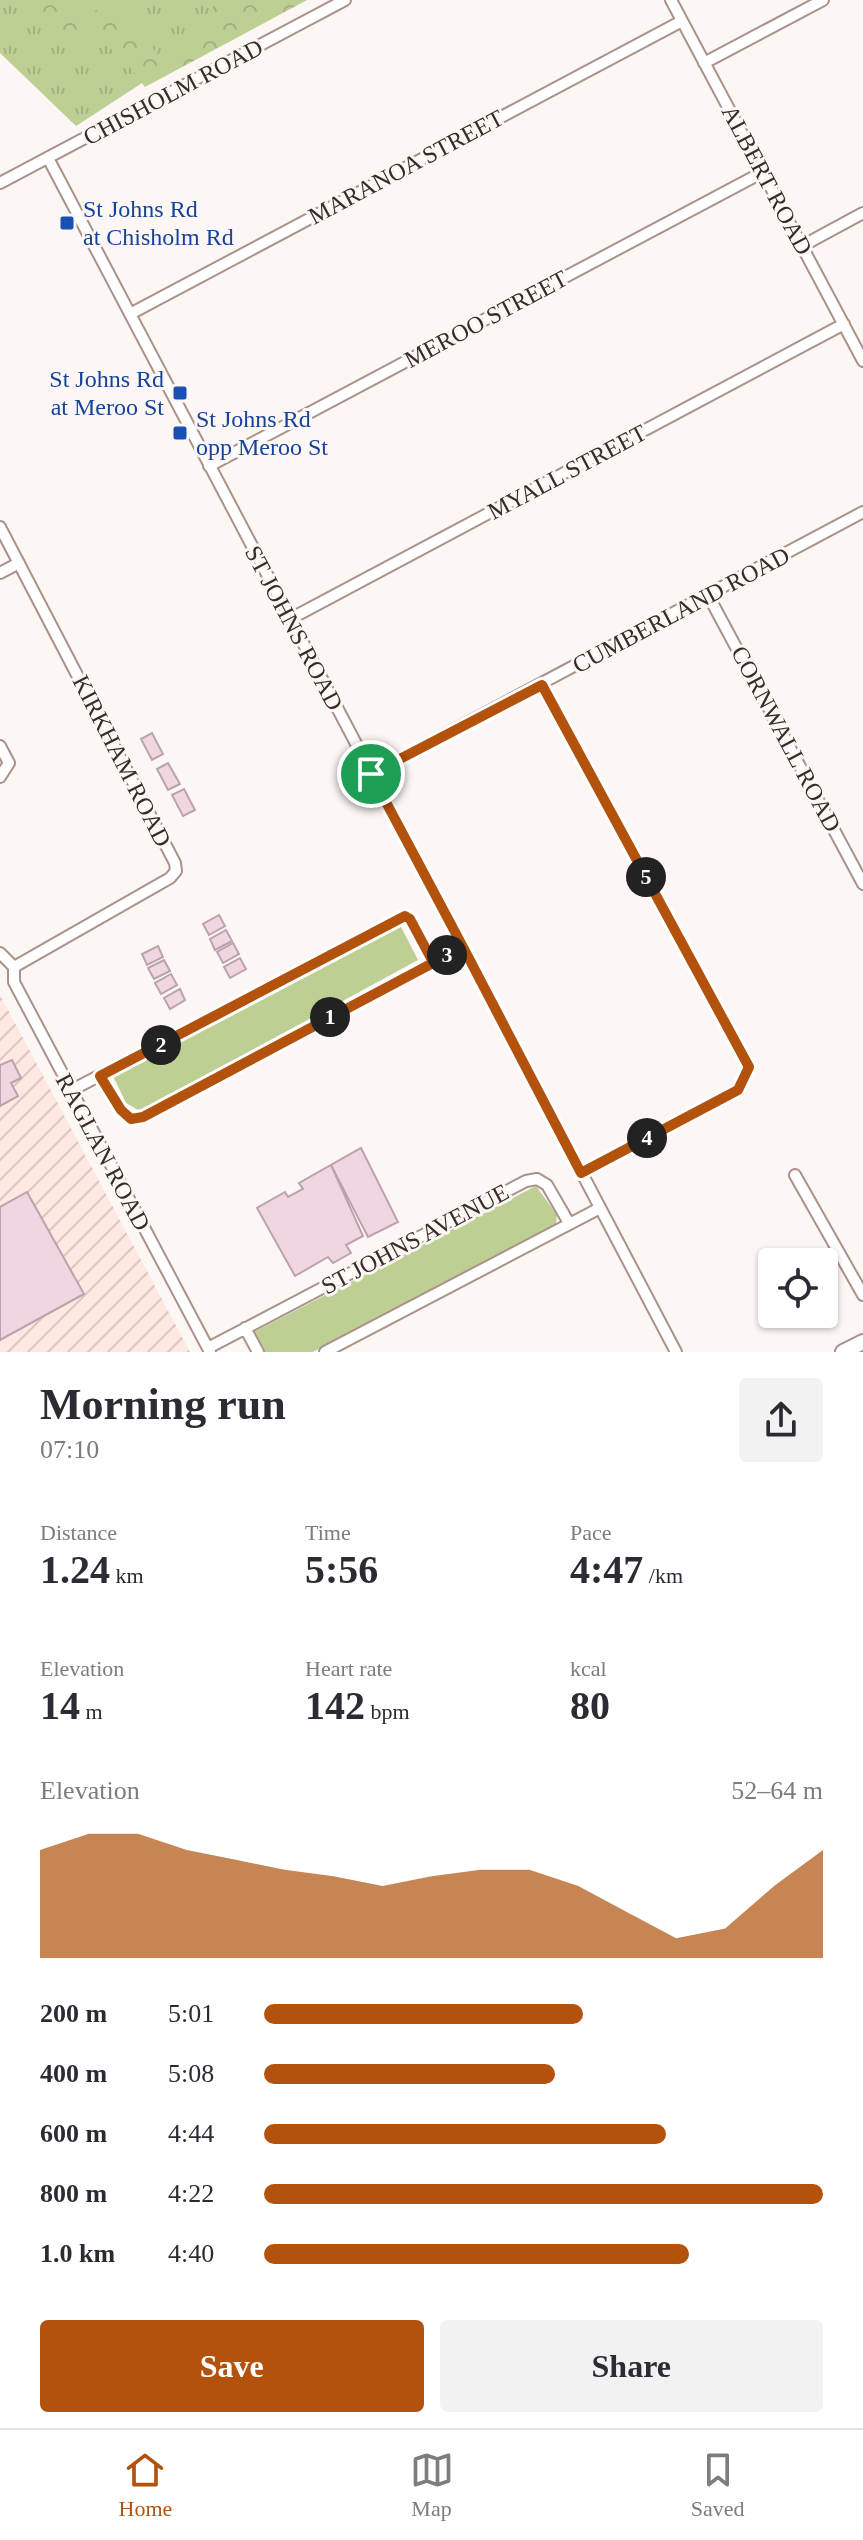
<!DOCTYPE html>
<html lang="en">
<head>
<meta charset="utf-8">
<style>
	:root { --surface:#fff; --page:#f2f2f3; --text:#2b2b33; --muted:#7c7c81; --line:#e1e1e2; --accent:#b2520d }
	body { margin:0; font-family:"Times New Roman",serif; background:var(--page); color:var(--text); height:100vh; display:flex; flex-direction:column; font-size:30px; white-space:nowrap }
	* { box-sizing:border-box; margin:0 }
	p { font-size:26px; color:var(--muted) }
	.icon { flex:none; width:44px; height:44px; fill:none; stroke:currentColor; stroke-width:2; stroke-linecap:round; stroke-linejoin:round }
	.map { position:relative; height:1352px; overflow:hidden }
	.panel { display:flex; flex-direction:column; background:var(--surface); flex:1 }
	.panel>* { flex:none }
	.controls { position:absolute; left:758px; top:1248px; display:grid; gap:16px }
	.controls a { display:grid; place-items:center; width:80px; height:80px; border-radius:8px; background:var(--surface); box-shadow:0 2px 6px #0004; font-size:40px }
	.pin { position:absolute; display:grid; place-items:center; width:68px; height:68px; color:#fff; margin:-34px; border:4px solid #fff; border-radius:50%; box-shadow:0 2px 8px #0007 }
	.km { position:absolute; width:40px; height:40px; margin:-20px; border-radius:50%; background:#222; color:#fff; font-size:22px; line-height:40px; text-align:center }
	.round { display:grid; place-items:center; flex:none; width:84px; height:84px; border-radius:8px; background:var(--page) }
	.head { display:flex; align-items:center; justify-content:space-between; height:136px; padding:0 40px }
	h1 { font-size:44px; font-weight:800; line-height:60px }
	.figures { display:grid; grid-template-columns:repeat(3,1fr); gap:12px; height:136px; padding:8px 40px }
	.figures div { display:grid; align-content:center }
	.figures b { font-size:40px; font-weight:800 }
	.figures small { font-size:22px; font-weight:400 }
	.figures p { font-size:22px }
	.chart { height:224px; padding:16px 40px }
	.chart p { display:flex; justify-content:space-between }
	.chart svg { width:100%; height:144px; margin-top:8px; fill:var(--accent); opacity:.7 }
	.cta { display:flex; gap:16px; margin-top:auto; padding:16px 40px }
	.cta a { flex:1; height:92px; border-radius:8px; background:var(--accent); color:#fff; font-size:32px; font-weight:800; line-height:92px; text-align:center }
	.cta a+a { background:var(--page); color:var(--text) }
	ul { padding:0 40px; list-style:none; font-size:26px }
	li { display:grid; grid-template-columns:128px 96px 1fr; align-items:center; height:60px }
	li i { height:20px; border-radius:10px; background:var(--accent) }
	.dock { display:flex; justify-content:space-around; align-items:center; height:112px; border-top:2px solid var(--line); background:var(--surface); font-size:22px; color:var(--muted) }
	.dock a { display:grid; justify-items:center; gap:4px }
	.dock .active { color:var(--accent) }
	.map>svg:first-child { display:block }
	.industrial { fill:url(#industrial-furrows) }
	.grass { fill:url(#grass-tufts) }
	.forest { fill:url(#forest-crowns) }
	.park { fill:#becf94 }
	.building { fill:#f0d6e0; stroke:#bba2ac; stroke-width:2 }
	.lines { fill:none; stroke-linecap:round; stroke-linejoin:round }
	.street-casing { stroke:#aa9289; stroke-width:14 }
	.secondary-casing { stroke:#aa9289; stroke-width:18 }
	.street { stroke:#fff; stroke-width:10 }
	.secondary { stroke:#fff; stroke-width:14 }
	.route-casing { stroke:#fff; stroke-width:16 }
	.route { stroke:#b2520d; stroke-width:10 }
	.transit-dot { fill:#1a4fb4; stroke:#fcf6f4; stroke-width:3 }
	.labels { text-anchor:middle; stroke-width:6; stroke-linejoin:round; paint-order:stroke }
	.street-label { font-size:24px; fill:#362c28; stroke:#fcf6f4 }
	.transit-label { font-size:24px; fill:#164399; stroke:#fcf6f4; text-anchor:start }
</style>
</head>
<body>
<div class="map">
<svg width="863" height="1352" viewBox="0 0 863 1352">
	<defs>
		<pattern id="industrial-furrows" width="10" height="10" patternUnits="userSpaceOnUse" patternTransform="scale(2)"><rect width="10" height="10" fill="#fee8e1"/><path d="M-1 1l2-2M0 10L10 0M9 11l2-2" fill="none" stroke="#dac7c1"/></pattern>
		<pattern id="grass-tufts" width="24" height="20" patternUnits="userSpaceOnUse" patternTransform="scale(2)"><rect width="24" height="20" fill="#becf94"/><path d="M3 7l-1-3M5 7V3M7 7l1-3M15 17l-1-3M17 17v-4M19 17l1-3" fill="none" stroke="#a4b280"/></pattern>
		<pattern id="forest-crowns" width="20" height="18" patternUnits="userSpaceOnUse" patternTransform="scale(2)"><rect width="20" height="18" fill="#becf94"/><path d="M2 6a3 3 0 1 1 6 0M12 15a3 3 0 1 1 6 0" fill="none" stroke="#a4b280"/></pattern>
	</defs>
	<rect width="100%" height="100%" fill="#fcf6f4"/>
	<path class="industrial" d="M0,995l190,357h-190z"/>
	<path class="grass" d="M0,0h270l-194,126 -76,-73z"/>
	<path class="forest" d="M27,0h46l5,20h9l17,-19 40,31 16,29 40,-26 14,-30 7,-5h86l-162,87 -23,-29 -25,-21 -34,1z"/>
	<path class="park" d="M400,925l18,35 -278,151 -14,-8 -12,-25 2,-5z
		M536,1186l21,29 -1,9 -243,128h-48l-11,-20z"/>
	<path class="building" d="M152,733l11,21 -11,6 -11,-21z
		M168,763l12,21 -12,6 -11,-21z
		M184,789l11,21 -12,6 -11,-21z
		M219,915l6,11 -16,9 -6,-11z
		M226,930l6,11 -17,9 -5,-11z
		M233,943l6,11 -16,9 -6,-11z
		M158,946l5,11 -16,8 -5,-11z
		M240,958l6,11 -16,9 -6,-11z
		M164,960l6,11 -16,8 -6,-11z
		M171,974l6,11 -16,9 -6,-11z
		M180,989l5,11 -15,9 -6,-11z
		M12,1060l9,18 -10,5 7,13 -18,10v-41z
		M361,1148l37,74 -30,15 -37,-72z
		M331,1165l32,71 -17,9 5,8 -18,10 -5,-6 -33,19 -38,-68 28,-16 3,5 15,-8 -4,-6z
		M27,1192l57,102 -84,46v-133z"/>
	<g class="lines">
		<defs>
			<path id="street" d="M671,0l192,361
				M704,63l119,-63
				M48,158l628,1194
				M0,183l345,-183
				M802,246l61,-33
				M130,314l552,-293
				M209,466l554,-294
				M0,527l175,336 1,8 -6,7 -156,89
				M0,573l19,-10
				M708,595l155,289
				M290,619l554,-295
				M542,685l207,382 -11,23 -157,83
				M0,746l9,17 -9,14
				M371,774l492,-262
				M0,953l14,14v15l196,370
				M100,1076l21,34 10,9 12,-2 320,-170
				M70,1091l335,-175 5,3 23,43
				M795,1175l68,120
				M245,1328l13,24
				M208,1348l318,-167 11,-2 10,6 22,38
				M325,1352l275,-144"/>
			<path id="secondary" d="M843,1352l20,-10"/>
		</defs>
		<use href="#street" class="street-casing"/>
		<use href="#secondary" class="secondary-casing"/>
		<use href="#street" class="street"/>
		<use href="#secondary" class="secondary"/>
	</g>
	<g class="lines">
		<defs>
			<path id="route" d="M371,774l92,173 -320,170 -12,2 -10,-9 -21,-34 305,-160 5,3 23,43 30,-15 118,226 157,-83 11,-23 -207,-382 -171,89"/>
		</defs>
		<use href="#route" class="route-casing"/>
		<use href="#route" class="route"/>
	</g>
	<g class="transit-dot">
		<rect x="59" y="215" width="16" height="16" rx="4"/>
		<rect x="172" y="385" width="16" height="16" rx="4"/>
		<rect x="172" y="425" width="16" height="16" rx="4"/>
	</g>
	<g class="labels">
		<g class="street-label">
			<text transform="translate(173 92) rotate(-28)" y="8">CHISHOLM ROAD</text>
			<text transform="translate(406 167) rotate(-28)" y="8">MARANOA STREET</text>
			<text transform="translate(767 180) rotate(62)" y="8">ALBERT ROAD</text>
			<text transform="translate(486 319) rotate(-28)" y="8">MEROO STREET</text>
			<text transform="translate(567 472) rotate(-28)" y="8">MYALL STREET</text>
			<text transform="translate(681 610) rotate(-28)" y="8">CUMBERLAND ROAD</text>
			<text transform="translate(294 628) rotate(62)" y="8">ST JOHNS ROAD</text>
			<text transform="translate(786 739) rotate(62)" y="8">CORNWALL ROAD</text>
			<text transform="translate(122 761) rotate(63)" y="8">KIRKHAM ROAD</text>
			<text transform="translate(103 1152) rotate(62)" y="8">RAGLAN ROAD</text>
			<text transform="translate(415 1239) rotate(-28)" y="8">ST JOHNS AVENUE</text>
		</g>
		<g class="transit-label">
			<text x="83" y="217">St Johns Rd<tspan x="83" dy="28">at Chisholm Rd</tspan></text>
			<text x="164" y="387" text-anchor="end">St Johns Rd<tspan x="164" dy="28">at Meroo St</tspan></text>
			<text x="196" y="427">St Johns Rd<tspan x="196" dy="28">opp Meroo St</tspan></text>
		</g>
	</g>
</svg>
<div class="controls">
<a><svg class="icon" aria-label="locate" viewBox="0 0 24 24"><circle cx="12" cy="12" r="6"/><path d="M12 2v4M12 18v4M2 12h4M18 12h4"/></svg></a>
</div>
<div class="pin" style="left:371px;top:774px;background:#1e9e55"><svg class="icon" aria-label="arrive" viewBox="0 0 24 24"><path d="M6 21V4h12l-3 4 3 4H6"/></svg></div>
<b class="km" style="left:330px;top:1017px">1</b>
<b class="km" style="left:161px;top:1045px">2</b>
<b class="km" style="left:447px;top:955px">3</b>
<b class="km" style="left:647px;top:1138px">4</b>
<b class="km" style="left:646px;top:877px">5</b>
</div>
<section class="panel">
<div class="head"><div><h1>Morning run</h1><p>07:10</p></div><a class="round"><svg class="icon" aria-label="share" viewBox="0 0 24 24"><path d="M12 15V3M7 8l5-5 5 5M5 13v7h14v-7"/></svg></a></div>
<div class="figures">
<div><p>Distance</p><b>1.24<small> km</small></b></div>
<div><p>Time</p><b>5:56</b></div>
<div><p>Pace</p><b>4:47<small> /km</small></b></div>
</div>
<div class="figures">
<div><p>Elevation</p><b>14<small> m</small></b></div>
<div><p>Heart rate</p><b>142<small> bpm</small></b></div>
<div><p>kcal</p><b>80</b></div>
</div>
<div class="chart"><p><span>Elevation</span>52–64 m</p>
<svg viewBox="0 0 160 44" preserveAspectRatio="none"><path d="M0 44V11L10 6L20 6L30 11L40 14L50 17L60 19L70 22L80 19L90 17L100 17L110 22L120 30L130 38L140 35L150 22L160 11V44z"/></svg>
</div>
<ul>
<li><b>200 m</b>5:01<i style="width:57%"></i></li>
<li><b>400 m</b>5:08<i style="width:52%"></i></li>
<li><b>600 m</b>4:44<i style="width:72%"></i></li>
<li><b>800 m</b>4:22<i style="width:100%"></i></li>
<li><b>1.0 km</b>4:40<i style="width:76%"></i></li>
</ul>
<div class="cta"><a>Save</a><a>Share</a></div>
</section>
<nav class="dock">
<a class="active"><svg class="icon" aria-label="home" viewBox="0 0 24 24"><path d="M3 11l9-7 9 7M6 9v11h12V9"/></svg>Home</a>
<a><svg class="icon" aria-label="map" viewBox="0 0 24 24"><path d="M3 6l6-2 6 2 6-2v14l-6 2-6-2-6 2zM9 4v14M15 6v14"/></svg>Map</a>
<a><svg class="icon" aria-label="saved" viewBox="0 0 24 24"><path d="M7 4h10v16l-5-4-5 4z"/></svg>Saved</a>
</nav>
</body>
</html>
